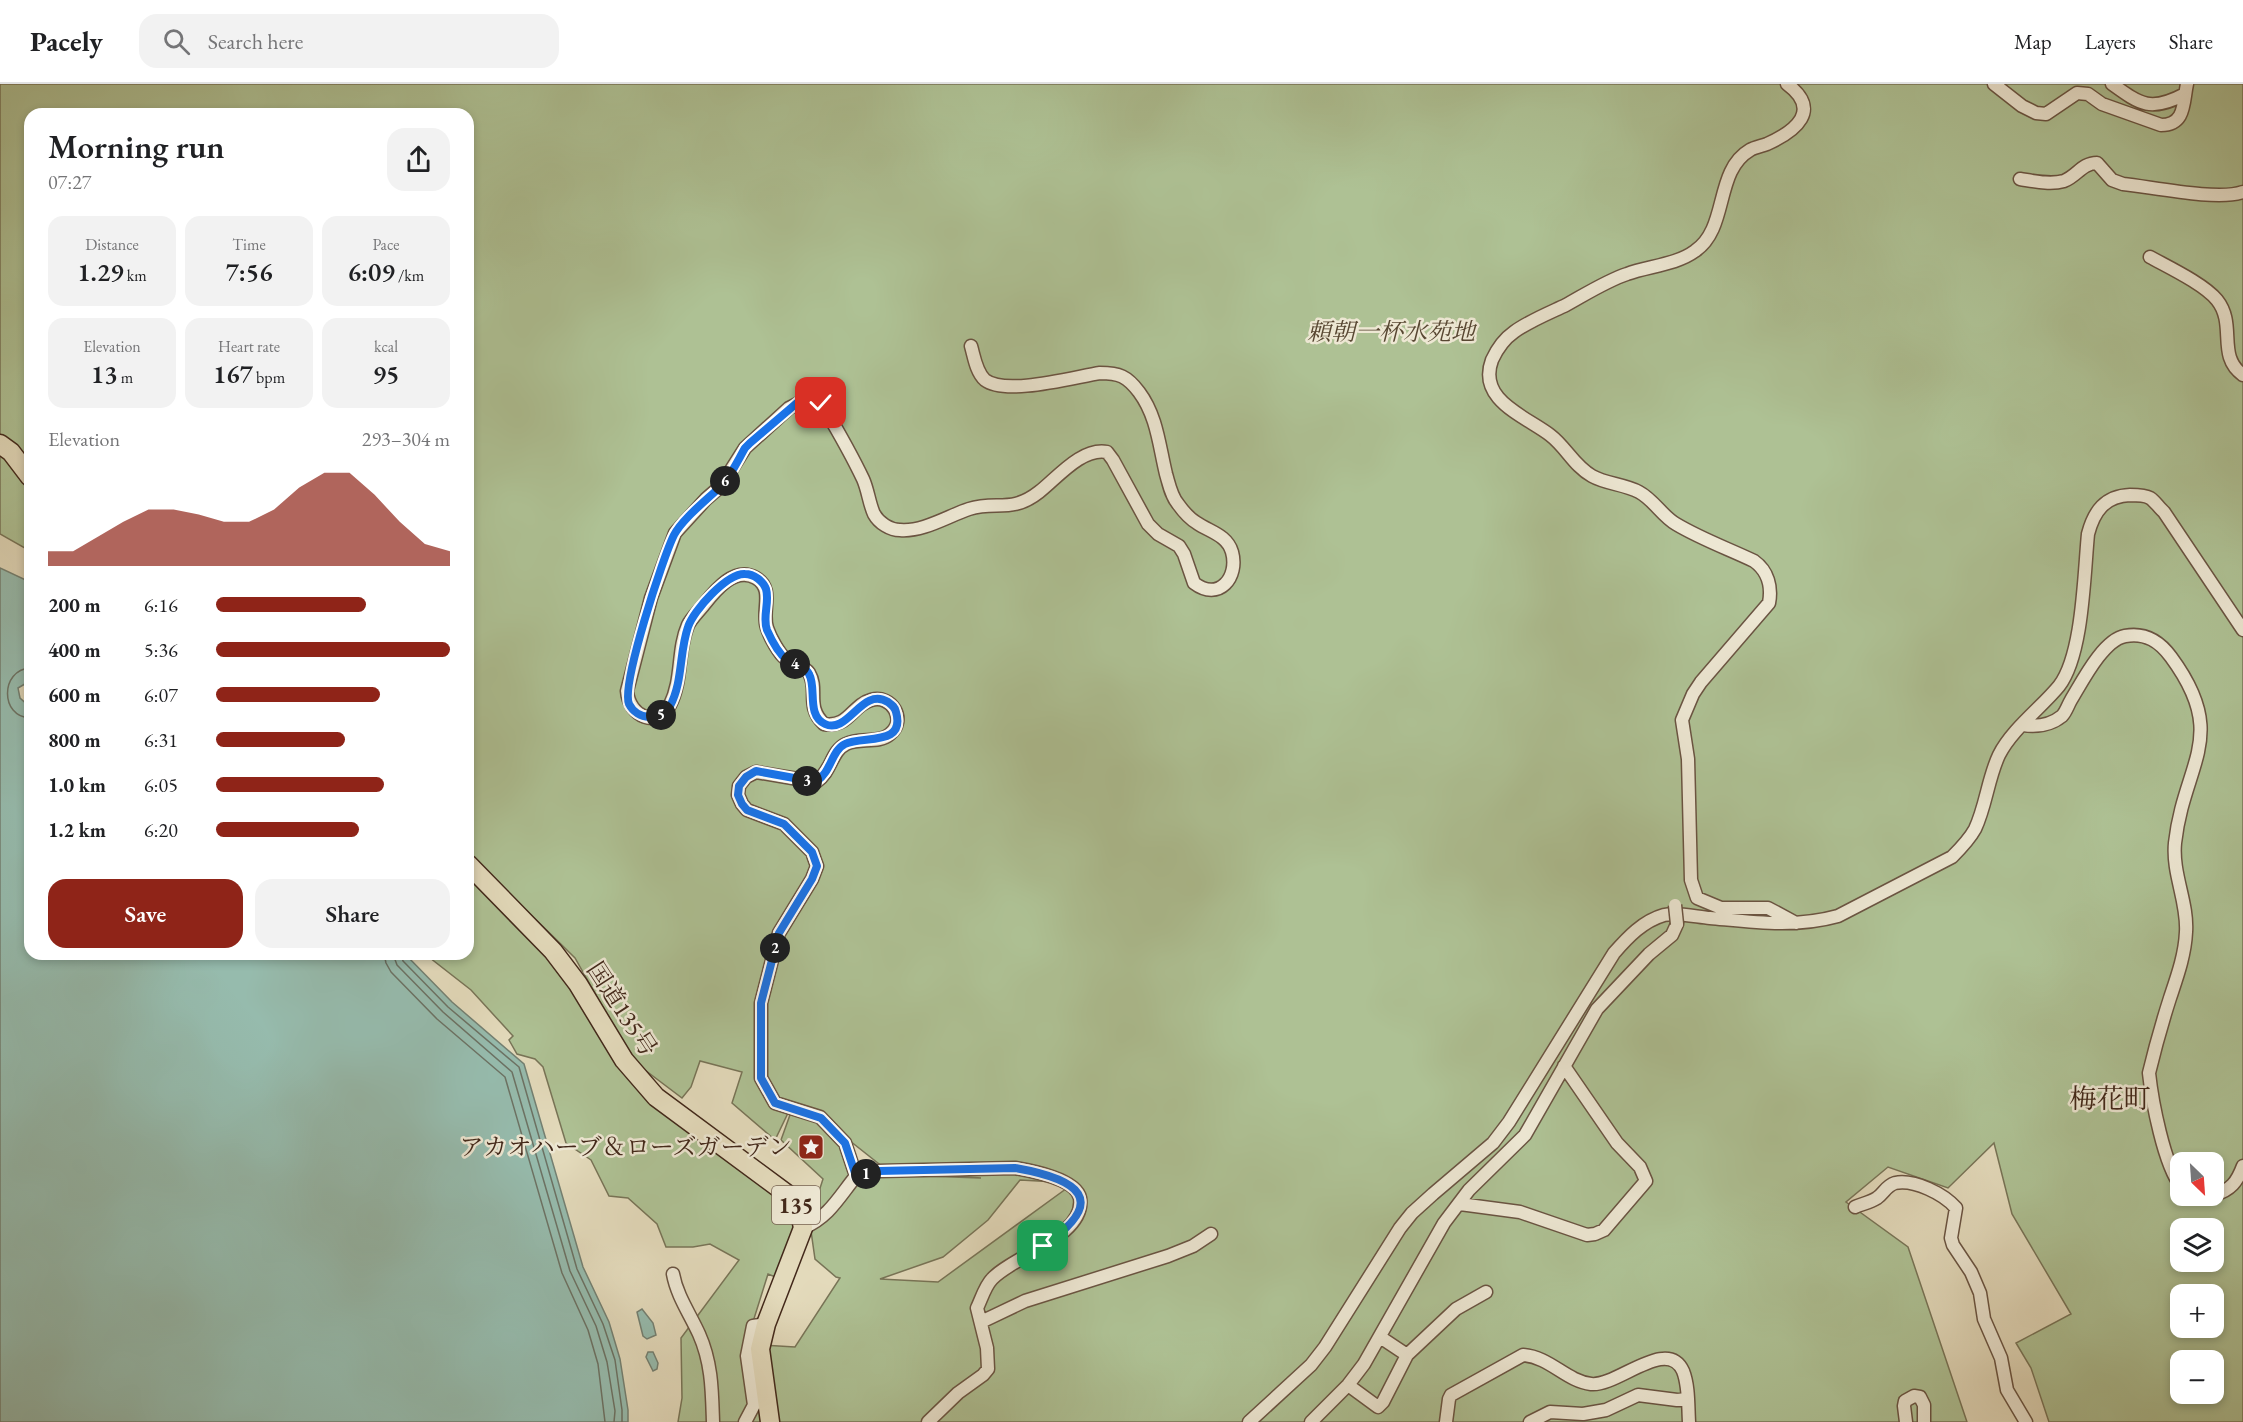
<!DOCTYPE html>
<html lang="en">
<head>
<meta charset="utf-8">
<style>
	:root { --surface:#fff; --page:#f2f2f2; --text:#202124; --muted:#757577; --line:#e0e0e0; --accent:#8f2418 }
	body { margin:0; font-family:"EB Garamond","Noto Serif JP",serif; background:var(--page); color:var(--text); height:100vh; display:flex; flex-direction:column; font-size:22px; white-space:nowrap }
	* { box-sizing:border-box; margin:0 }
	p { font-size:20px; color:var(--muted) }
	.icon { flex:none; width:33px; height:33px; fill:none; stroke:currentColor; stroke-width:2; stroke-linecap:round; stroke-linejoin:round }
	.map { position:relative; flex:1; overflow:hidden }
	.side { position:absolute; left:24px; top:24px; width:450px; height:852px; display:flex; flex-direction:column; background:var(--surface); border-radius:18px; box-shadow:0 3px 9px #0003 }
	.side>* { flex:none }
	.needle { width:39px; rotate:155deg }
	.tools { position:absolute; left:2170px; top:1068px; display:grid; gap:12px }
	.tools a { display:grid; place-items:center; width:54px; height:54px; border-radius:12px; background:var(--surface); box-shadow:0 3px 9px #0003; font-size:30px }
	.pin { position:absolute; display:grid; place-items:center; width:51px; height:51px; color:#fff; margin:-26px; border-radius:12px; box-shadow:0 3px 9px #0006 }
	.km { position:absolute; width:30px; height:30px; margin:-15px; border-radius:50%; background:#222; color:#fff; font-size:16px; line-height:30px; text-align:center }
	.round { display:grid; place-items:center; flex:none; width:63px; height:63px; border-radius:18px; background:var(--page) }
	.overview { display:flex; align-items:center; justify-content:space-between; height:102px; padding:0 24px }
	h1 { font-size:33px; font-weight:600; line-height:45px }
	.metrics { display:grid; grid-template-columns:repeat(3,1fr); gap:9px; height:102px; padding:6px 24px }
	.metrics div { display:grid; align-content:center; border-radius:15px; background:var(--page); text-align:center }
	.metrics b { font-size:26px; font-weight:600 }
	.metrics small { font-size:16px; font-weight:400 }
	.metrics p { font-size:16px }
	.chart { height:168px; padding:12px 24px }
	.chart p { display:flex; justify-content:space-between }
	.chart svg { width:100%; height:108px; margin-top:6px; fill:var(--accent); opacity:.7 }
	.action { display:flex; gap:12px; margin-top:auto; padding:12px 24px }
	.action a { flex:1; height:69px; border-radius:18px; background:var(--accent); color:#fff; font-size:24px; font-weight:600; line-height:69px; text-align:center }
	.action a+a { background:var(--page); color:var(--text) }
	ul { padding:0 24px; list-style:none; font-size:20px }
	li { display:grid; grid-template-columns:96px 72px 1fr; align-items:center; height:45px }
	li i { height:15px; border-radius:8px; background:var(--accent) }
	header { display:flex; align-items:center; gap:36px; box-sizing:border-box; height:84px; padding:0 30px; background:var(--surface); border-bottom:2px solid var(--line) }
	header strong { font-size:28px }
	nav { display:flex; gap:33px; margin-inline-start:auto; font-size:21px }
	.search { width:420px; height:54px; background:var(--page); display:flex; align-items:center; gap:15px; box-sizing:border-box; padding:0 21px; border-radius:18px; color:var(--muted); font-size:22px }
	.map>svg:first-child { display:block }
	.green { fill:#aec194; stroke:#787457; stroke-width:1.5; fill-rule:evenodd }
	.water { fill:#96bbad; stroke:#748072; stroke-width:1.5 }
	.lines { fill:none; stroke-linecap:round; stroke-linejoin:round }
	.shore { stroke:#6c7264; stroke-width:1.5 }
	.minor-casing { stroke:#6a5442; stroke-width:15 }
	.highway-casing { stroke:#42281a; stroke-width:21 }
	.minor { stroke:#ede7d3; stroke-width:12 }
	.highway { stroke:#e3dabb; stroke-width:18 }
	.minor-bridge-casing { stroke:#6a5442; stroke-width:15; stroke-linecap:butt }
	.minor-bridge { stroke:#ede7d3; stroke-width:12 }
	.route-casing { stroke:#fff; stroke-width:12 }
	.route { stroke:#1a73e8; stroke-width:8 }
	.labels { text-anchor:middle; stroke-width:5; stroke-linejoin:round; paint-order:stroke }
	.shield { fill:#ede7d3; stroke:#756152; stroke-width:1.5 }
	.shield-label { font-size:22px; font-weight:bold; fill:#42281a }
	.park-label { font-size:24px; font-style:italic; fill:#584732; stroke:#ede7d3 }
	.street-label { font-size:24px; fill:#42281a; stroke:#ede7d3 }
	.poi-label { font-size:24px; fill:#42281a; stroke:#ede7d3; text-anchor:end }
	.quarter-label { font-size:27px; fill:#42281a; stroke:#ede7d3 }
</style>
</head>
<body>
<header>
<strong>Pacely</strong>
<div class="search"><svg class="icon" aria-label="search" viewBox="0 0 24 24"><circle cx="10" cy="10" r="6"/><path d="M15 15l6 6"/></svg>Search here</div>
<nav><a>Map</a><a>Layers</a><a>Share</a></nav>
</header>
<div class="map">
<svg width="2243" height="1338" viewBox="0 0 2243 1338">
	<rect width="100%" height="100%" fill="#e3dabb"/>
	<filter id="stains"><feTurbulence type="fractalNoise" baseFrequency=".00333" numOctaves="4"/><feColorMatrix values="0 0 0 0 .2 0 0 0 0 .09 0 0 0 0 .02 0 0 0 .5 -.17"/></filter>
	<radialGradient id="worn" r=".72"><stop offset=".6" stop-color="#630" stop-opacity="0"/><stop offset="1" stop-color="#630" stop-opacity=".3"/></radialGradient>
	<path class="green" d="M0,0h2243v1338h-194l-18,-54 -15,-25 55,-29 -59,-100 -18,-71 -46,45 -60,-21 -42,35 62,45 59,175h-1289l4,-24 -1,-60 58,-78 -29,-16 -17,3h-27l-9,-23 -29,-26 -19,-2 -18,-36 -25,-17 -23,-76 -8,-8 -18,-5 -8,-14 4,-4 -42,-46 -46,-36h43v-81l69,61 119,163 108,89 46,44 3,-20 10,-31 -42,-39 10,-28 -2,-1 -14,29 -43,-37 10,-31 -42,-11 -9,26 -9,11 -49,-37 -58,-103 -107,-105v-739h-438v347l-30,-23zM821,1034l67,53 93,7 -116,-4zM2181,1078h33v34h-33zM1020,1096l54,3 -136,99 -58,-3 63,-22 45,-37zM2181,1144h33v34h-33zM811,1147l4,28 21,18 4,1 -45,69 -49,-3 22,-70 10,4zM2181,1210h33v34h-33zM2181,1276h33v34h-33z
		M0,366l30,26v75l-30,-17z"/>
	<path class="water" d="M0,484l30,14v99l-12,7 2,10 10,9v247h375l47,48 72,62 59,203 26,55 11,37 8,51v12h-628z
		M642,1225l11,14 3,12 -9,4 -4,-3 -6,-24z
		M648,1268h5l5,11 -1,6 -4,2 -7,-14z"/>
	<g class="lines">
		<path class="shore" d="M30,584c-30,2 -30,49 0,50
			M384,870l2,9 5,9 46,47 68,58 57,196 26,57 10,34 7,58
			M393,870l4,11 46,47 69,60 58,199 26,55 11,36 8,49 -1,11
			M401,870l2,7 45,46 71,60 58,202 26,55 12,36 7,50v12"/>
		<defs>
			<path id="minor" d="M1787,0c35,26 9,47 -20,60 -5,2 -12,3 -17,6 -36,21 -21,78 -55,101 -19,14 -47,15 -68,23 -21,7 -41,20 -61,31 -17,8 -37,16 -52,27 -10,7 -17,17 -22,28 -15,40 33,56 58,75 16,12 24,31 42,41 14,8 32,8 47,16 15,8 23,24 37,32 25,15 53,25 78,37 14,10 18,26 15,42l-68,79 -8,12 -11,26 6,39 3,121 6,18 24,10h47l28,15
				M1994,0l28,22 14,7 10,1 31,-21 11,1 14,10 59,21c25,0 22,-23 26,-41
				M2112,0c29,21 39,28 73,10
				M2020,95c13,2 30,6 44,2 13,-5 18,-18 33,-18l15,17 11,4c29,3 95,17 120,8
				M2150,173c18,10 54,27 67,43 20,25 -1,56 26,75
				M2023,641c13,2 28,0 39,-9 4,-4 6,-11 9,-16 11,-18 32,-60 54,-64 21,-4 35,6 46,21 59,80 13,105 4,186 -3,31 13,59 11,89 -1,23 -9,45 -16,66 -8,25 -15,50 -21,75 3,28 15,92 32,113
				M856,1092l-11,-33 -25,-26 -45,-14 -14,-25v-75l18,-70 33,-54 5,-13 -5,-14 -28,-28 -37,-14 -5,-6 -4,-9 1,-9 7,-9 10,-5 60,10c16,-11 15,-31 30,-38 13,-7 33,0 44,-10 17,-14 2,-40 -19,-34 -19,5 -22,28 -47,24 -19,-18 -5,-34 -15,-51 -5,-7 -16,-9 -23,-14 -7,-5 -16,-22 -19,-31 -6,-17 8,-39 -11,-50 -22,-13 -42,14 -54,29 -5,6 -11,12 -14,18 -11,25 -5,54 -18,80 -12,24 -41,12 -43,-14l24,-93 24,-65 31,-34 15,-13 24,-38 44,-40 16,-8 16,3 5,8c13,22 26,45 37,68 5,11 6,24 11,35 5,9 16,16 26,16 23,2 48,-14 69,-21 27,-9 42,5 70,-17 18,-14 43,-45 68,-40l6,8 35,64 10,10 21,12 5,8 10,29c25,19 45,-6 38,-31 -5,-17 -22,-20 -35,-29 -7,-4 -14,-12 -19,-19 -7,-8 -9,-20 -12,-30 -7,-29 -9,-58 -27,-82 -12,-16 -20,-19 -39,-19 -26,4 -94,23 -115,7 -9,-8 -11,-24 -14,-34
				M2214,1111c17,-5 23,-13 29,-29
				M1460,1120l60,8 67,23 8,-1 9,-4 42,-49 -6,-14 -23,-24 -53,-77
				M1855,1123c7,-3 16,-5 22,-9 7,-5 9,-12 18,-15 19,-4 49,11 61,25l-5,30 2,7 18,27 9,21 4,26 17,39 6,32 19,32
				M803,1144c26,-11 36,-31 53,-52l22,-5 137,-3c17,3 61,11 65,30 6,38 -67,58 -88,81 -7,7 -11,21 -15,29l10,40 1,21 -5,6 -25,18 -30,29
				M673,1190c4,22 17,40 26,60 13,29 13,57 14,88
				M981,1238l44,-21 143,-45 25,-10 18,-12
				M1380,1253l27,18
				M1348,1301l30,22 5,-5 24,-47 49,-46 30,-17
				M745,1338l9,-17 -7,-49 6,-30 13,-2
				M1249,1338l62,-57 14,-18 75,-119 12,-15 21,-19 60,-51 16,-21 105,-169c14,-16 29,-32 50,-38 13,-3 33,2 46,3 44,4 85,10 128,-2l114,-59c9,-9 17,-17 23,-28 11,-23 13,-51 24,-74 13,-26 43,-48 60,-69 24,-31 25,-112 29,-152 6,-23 17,-38 42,-39 6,0 15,0 20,3 5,3 9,10 14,14l79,118
				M1311,1338l37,-37 16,-21 80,-141 25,-33 56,-55 72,-126 52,-55 23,-19 5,-11
				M1446,1338l3,-23 2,-4 72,-40c27,2 43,26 68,29 26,3 76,-48 92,-13 6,15 5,35 6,51
				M1530,1338l20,-10 33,2 23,-4 32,-15 39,5 10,-1
				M1906,1338l-2,-16 1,-5 9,-5 6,1 4,8v17"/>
			<path id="highway" d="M0,360l11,8 19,25
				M468,780l85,87 25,33 46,76 32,37 135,100 9,15 3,16 -37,96 -6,25 10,73"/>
		</defs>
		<use href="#minor" class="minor-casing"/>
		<use href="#highway" class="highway-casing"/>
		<use href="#minor" class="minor"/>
		<use href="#highway" class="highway"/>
		<defs>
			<path id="minor-bridge" d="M1675,821l2,19"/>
		</defs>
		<use href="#minor-bridge" class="minor-bridge-casing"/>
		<use href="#minor-bridge" class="minor-bridge"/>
	</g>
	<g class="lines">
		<defs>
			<path id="route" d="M821,319l-16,-4 -7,3 -48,41 -5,5c-7,12 -14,28 -24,38 -13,13 -38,32 -47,49 -11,22 -53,150 -45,169 8,16 32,18 41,2 13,-24 9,-53 18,-79 5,-16 39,-54 57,-53 9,0 18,7 21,15 4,13 -4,28 1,41 4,9 12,24 20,30 7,4 18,6 22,14 8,14 -3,41 16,50 23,11 37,-38 63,-22 4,3 7,5 8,10 10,35 -34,23 -51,32 -14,7 -13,27 -29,38l-60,-11 -10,6 -7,9 -1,9 4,9 5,6 37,14 28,28 5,14 -5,13 -33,54 -18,70v75l14,25 46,15 24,25 11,33 22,-5 137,-3c63,11 96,32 28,78"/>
		</defs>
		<use href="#route" class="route-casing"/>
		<use href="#route" class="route"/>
	</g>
	<defs>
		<symbol id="sight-square" viewBox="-11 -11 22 22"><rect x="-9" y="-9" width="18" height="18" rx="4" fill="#8f2418" stroke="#ede7d3"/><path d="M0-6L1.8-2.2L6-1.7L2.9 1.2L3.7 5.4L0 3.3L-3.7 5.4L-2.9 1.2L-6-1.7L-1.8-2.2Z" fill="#fff"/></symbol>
	</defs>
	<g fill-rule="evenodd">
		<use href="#sight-square" x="796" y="1048" width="30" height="30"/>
	</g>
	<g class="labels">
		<rect class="shield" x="772" y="1102" width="48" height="38" rx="4.5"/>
		<g class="shield-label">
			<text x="796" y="1129">135</text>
		</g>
		<g class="park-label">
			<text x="1391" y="256">頼朝一杯水苑地</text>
		</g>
		<g class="street-label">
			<text transform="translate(622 925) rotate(57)" y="8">国道135号</text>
		</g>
		<g class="poi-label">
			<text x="792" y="1071">アカオハーブ＆ローズガーデン</text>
		</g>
		<g class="quarter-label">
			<text x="2110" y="1024">梅花町</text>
		</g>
	</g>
	<rect width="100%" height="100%" filter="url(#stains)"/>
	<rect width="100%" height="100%" fill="url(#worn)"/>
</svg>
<div class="tools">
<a><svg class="needle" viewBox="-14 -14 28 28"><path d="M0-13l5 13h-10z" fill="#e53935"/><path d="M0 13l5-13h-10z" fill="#757577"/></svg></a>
<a><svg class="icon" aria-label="layers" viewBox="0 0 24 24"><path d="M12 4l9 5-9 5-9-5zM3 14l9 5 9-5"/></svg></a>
<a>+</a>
<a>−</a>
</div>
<div class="pin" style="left:1043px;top:1162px;background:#1e9e55"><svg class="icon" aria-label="arrive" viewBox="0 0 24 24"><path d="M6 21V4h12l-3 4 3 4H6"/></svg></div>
<div class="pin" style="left:821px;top:319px;background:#d93025"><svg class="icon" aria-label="check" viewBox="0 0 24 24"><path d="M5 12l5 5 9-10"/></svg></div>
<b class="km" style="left:866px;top:1090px">1</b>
<b class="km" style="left:775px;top:864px">2</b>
<b class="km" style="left:807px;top:697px">3</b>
<b class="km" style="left:795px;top:580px">4</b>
<b class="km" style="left:661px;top:631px">5</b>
<b class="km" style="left:725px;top:397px">6</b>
<section class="side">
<div class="overview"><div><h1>Morning run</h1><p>07:27</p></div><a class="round"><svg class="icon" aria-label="share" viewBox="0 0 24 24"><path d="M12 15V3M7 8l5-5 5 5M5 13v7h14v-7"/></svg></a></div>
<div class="metrics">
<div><p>Distance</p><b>1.29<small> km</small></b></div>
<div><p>Time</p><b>7:56</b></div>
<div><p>Pace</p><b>6:09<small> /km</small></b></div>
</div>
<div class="metrics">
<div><p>Elevation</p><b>13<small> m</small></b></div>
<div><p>Heart rate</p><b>167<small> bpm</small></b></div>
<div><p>kcal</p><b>95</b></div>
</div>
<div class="chart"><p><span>Elevation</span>293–304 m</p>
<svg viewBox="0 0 160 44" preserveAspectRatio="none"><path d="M0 44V38L10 38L20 32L30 26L40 21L50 21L60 23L70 26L80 26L90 21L100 12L110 6L120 6L130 15L140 26L150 35L160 38V44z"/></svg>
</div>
<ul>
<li><b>200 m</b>6:16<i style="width:64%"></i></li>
<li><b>400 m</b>5:36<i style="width:100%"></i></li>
<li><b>600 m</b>6:07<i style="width:70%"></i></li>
<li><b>800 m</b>6:31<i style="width:55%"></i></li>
<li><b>1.0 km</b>6:05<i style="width:72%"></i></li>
<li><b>1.2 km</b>6:20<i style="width:61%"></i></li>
</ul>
<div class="action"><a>Save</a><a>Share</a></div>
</section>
</div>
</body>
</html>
